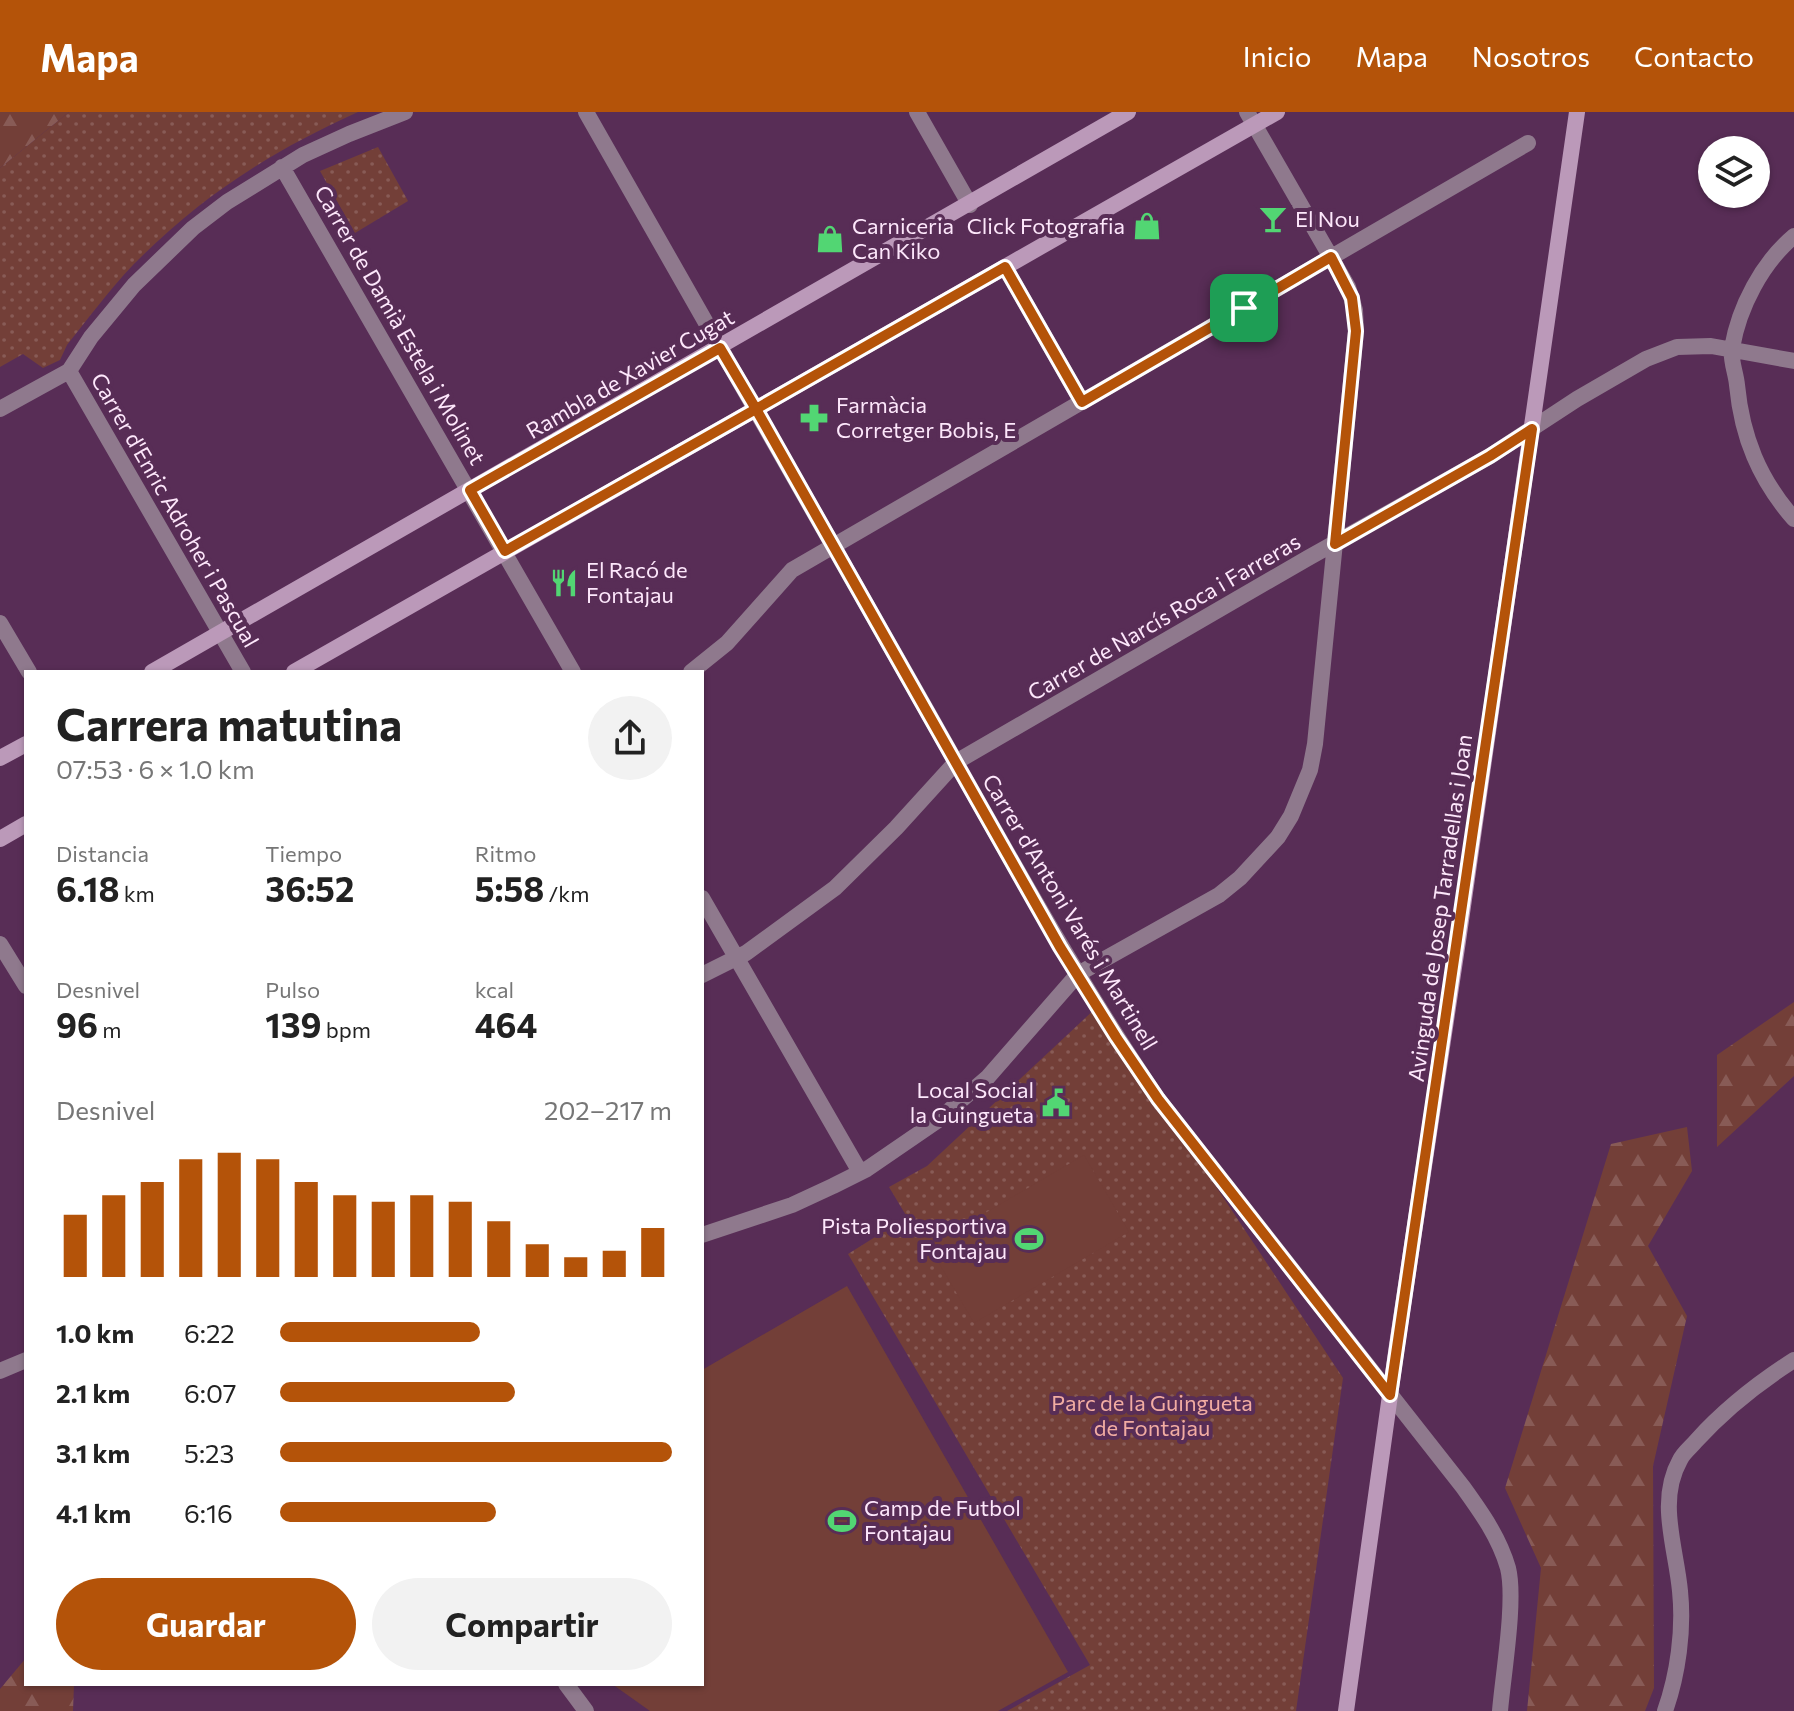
<!DOCTYPE html>
<html lang="es">
<head>
<meta charset="utf-8">
<style>
	:root { --surface:#fff; --page:#f2f2f2; --text:#222; --muted:#767676; --accent:#b45309 }
	body { margin:0; font-family:Commissioner,sans-serif; background:var(--page); color:var(--text); height:100vh; display:flex; flex-direction:column; font-size:30px; white-space:nowrap }
	* { box-sizing:border-box; margin:0 }
	p { font-size:26px; color:var(--muted) }
	.icon { flex:none; width:44px; height:44px; fill:none; stroke:currentColor; stroke-width:2; stroke-linecap:round; stroke-linejoin:round }
	.map { position:relative; flex:1; overflow:hidden }
	.side { position:absolute; left:24px; top:558px; width:680px; height:1016px; display:flex; flex-direction:column; background:var(--surface); border-radius:0px; box-shadow:0 2px 6px #0004 }
	.side>* { flex:none }
	.tools { position:absolute; left:1698px; top:24px; display:grid; gap:16px }
	.tools a { display:grid; place-items:center; width:72px; height:72px; border-radius:50%; background:var(--surface); box-shadow:0 2px 6px #0004; font-size:40px }
	.pin { position:absolute; display:grid; place-items:center; width:68px; height:68px; color:#fff; margin:-34px; border-radius:16px; box-shadow:0 4px 12px #0006 }
	.round { display:grid; place-items:center; flex:none; width:84px; height:84px; border-radius:42px; background:var(--page) }
	.head { display:flex; align-items:center; justify-content:space-between; height:136px; padding:0 32px }
	h1 { font-size:44px; font-weight:700; line-height:60px }
	.metrics { display:grid; grid-template-columns:repeat(3,1fr); gap:12px; height:136px; padding:8px 32px }
	.metrics div { display:grid; align-content:center }
	.metrics b { font-size:34px; font-weight:700 }
	.metrics small { font-size:22px; font-weight:400 }
	.metrics p { font-size:22px }
	.chart { height:224px; padding:16px 32px }
	.chart p { display:flex; justify-content:space-between }
	.chart svg { width:100%; height:144px; margin-top:8px; stroke:var(--accent); stroke-width:6 }
	.cta { display:flex; gap:16px; margin-top:auto; padding:16px 32px }
	.cta a { flex:1; height:92px; border-radius:48px; background:var(--accent); color:#fff; font-size:32px; font-weight:700; line-height:92px; text-align:center }
	.cta a+a { background:var(--page); color:var(--text) }
	ul { padding:0 32px; list-style:none; font-size:26px }
	li { display:grid; grid-template-columns:128px 96px 1fr; align-items:center; height:60px }
	li i { height:20px; border-radius:10px; background:var(--accent) }
	header { display:flex; align-items:center; gap:48px; box-sizing:border-box; height:112px; padding:0 40px; background:var(--accent); color:#fff }
	header strong { font-size:38px }
	nav { display:flex; gap:44px; margin-inline-start:auto; font-size:28px }
	.map>svg:first-child { display:block }
	.grass { fill:url(#grass-dots) }
	.forest { fill:url(#forest-firs) }
	.garden { fill:#733f38 }
	.lines { fill:none; stroke-linecap:round; stroke-linejoin:round }
	.street { stroke:#8f798d; stroke-width:16 }
	.secondary { stroke:#bb99b9; stroke-width:16 }
	.route-casing { stroke:#fff; stroke-width:16 }
	.route { stroke:#b45309; stroke-width:10 }
	.labels { text-anchor:middle; stroke-width:8; stroke-linejoin:round; paint-order:stroke }
	.poi-label { font-size:22px; fill:#fde7fb; stroke:#582d56; text-anchor:start }
	.street-label { font-size:22px; fill:#fde7fb; stroke:#582d56 }
	.park-label { font-size:22px; fill:#f1aca2; stroke:#582d56 }
</style>
</head>
<body>
<header>
<strong>Mapa</strong>
<nav><a>Inicio</a><a>Mapa</a><a>Nosotros</a><a>Contacto</a></nav>
</header>
<div class="map">
<svg width="1794" height="1599" viewBox="0 0 1794 1599">
	<defs>
		<pattern id="grass-dots" width="8" height="8" patternUnits="userSpaceOnUse" patternTransform="scale(2)"><rect width="8" height="8" fill="#733f38"/><path d="M2 2h.1M6 6h.1" fill="none" stroke="#885b56" stroke-width="1.8" stroke-linecap="round"/></pattern>
		<pattern id="forest-firs" width="22" height="20" patternUnits="userSpaceOnUse" patternTransform="scale(2)"><rect width="22" height="20" fill="#733f38"/><path d="M5 1l3.5 6h-7zM16 11l3.5 6h-7z" fill="#885b56"/></pattern>
	</defs>
	<rect width="100%" height="100%" fill="#582d56"/>
	<path class="grass" d="M69,0h289c-88,40 -157,84 -225,153 -24,25 -45,54 -66,80l-7,15 -17,8 -20,-14 -23,13v-199z
		M378,35l30,54 -53,32 -35,-62z
		M1097,895l246,371 -47,333h-289l83,-46 -242,-411 59,-37 -18,-30 38,-21z"/>
	<path class="forest" d="M0,0h69l-69,56z
		M1794,890v74l-77,71v-92z
		M1687,1015l5,44 -44,75 39,70 -34,150 1,222 -9,23h-118l14,-143 -36,-80 106,-344z
		M26,1546v26h48l-1,27h-73v-22z"/>
	<path class="garden" d="M1084,1043l45,77 -155,91 -45,-77z
		M847,1174l221,386 -70,39h-348l-38,-27h90v-314z"/>
	<g class="lines">
		<path class="street" d="M586,0c110,194 221,388 332,583 77,136 152,274 240,404l305,388c18,25 36,50 45,81 8,32 -5,107 -8,143
			M917,0l53,93
			M282,55l291,505
			M1794,124c-32,27 -55,71 -62,112 -2,12 4,25 5,37 5,52 22,94 57,134
			M1005,155l77,135
			M69,259l174,301
			M0,297l69,-38 22,-34 43,-52 59,-57 34,-26 76,-47 46,-21 56,-22
			M0,511l29,49
			M691,560l36,-29 65,-73 736,-427
			M702,786l158,274
			M0,832l26,42
			M702,863l44,-22 89,-65 61,-60 60,-66 352,-204 182,-102 87,-57 69,-40 31,-12 34,-1 83,15
			M702,1123l90,-30 41,-19 34,-17 70,-48 51,-44 90,-103 141,-79 21,-17 38,-41 13,-21 19,-46 5,-26 41,-413 -1,-21 -7,-23 -101,-175
			M0,1259l26,-11
			M566,1572l20,27
			M1665,1599c13,-37 19,-81 15,-120 -4,-44 -23,-90 0,-131 3,-7 11,-13 16,-19 28,-31 62,-58 98,-81"/>
		<path class="secondary" d="M152,560l976,-560
			M294,560l983,-560
			M0,646l26,-14
			M0,727l26,-15
			M1346,1599l51,-366 61,-404 119,-829"/>
	</g>
	<g class="lines">
		<defs>
			<path id="route" d="M1244,196l-162,94 -77,-135 -249,142 -36,-61 -250,142 35,61 251,-142 304,538 56,90 42,62 232,296 142,-966 -42,27 -155,88 21,-213 -4,-33 -21,-41 -87,51"/>
		</defs>
		<use href="#route" class="route-casing"/>
		<use href="#route" class="route"/>
	</g>
	<defs>
		<symbol id="bar-bare" viewBox="-9 -9 18 18"><path d="M-6-5H6L.8 .8V4.5H3.5V6h-7V4.5H-.8V.8Z" fill="#52d673" stroke="#582d56" stroke-width="2.5" paint-order="stroke"/></symbol>
		<symbol id="shop-bare" viewBox="-9 -9 18 18"><path d="M-5-2.5h2.3a2.7 3.5 0 0 1 5.4 0H5L5.5 6h-11ZM-1.5-2.5h3a1.5 2.3 0 0 0-3 0Z" fill="#52d673" stroke="#582d56" stroke-width="2.5" paint-order="stroke"/></symbol>
		<symbol id="pharmacy-bare" viewBox="-9 -9 18 18"><path d="M-2-6h4v4h4v4h-4v4h-4v-4h-4v-4h4Z" fill="#52d673" stroke="#582d56" stroke-width="2.5" paint-order="stroke"/></symbol>
		<symbol id="restaurant-bare" viewBox="-9 -9 18 18"><path d="M-5-6h1v4h1v-4h1v4h1v-4h1v5L-1.5 .5V6h-2V.5L-5-1ZM5-6V6H3V1.5H1.5Q1.5-4 5-6Z" fill="#52d673" stroke="#582d56" stroke-width="2.5" paint-order="stroke"/></symbol>
		<symbol id="civic-bare" viewBox="-9 -9 18 18"><path d="M-.6-6.5H3V-4.5H.6V-3L4-1V1h2V6H-6V1h2V-1L-.6-3ZM-1.2 2.5V6h2.4V2.5Z" fill="#52d673" stroke="#582d56" stroke-width="2.5" paint-order="stroke"/></symbol>
		<symbol id="stadium-bare" viewBox="-9 -9 18 18"><path d="M0-5a6.5 5 0 1 0 0 10a6.5 5 0 1 0 0-10ZM-3.5-1.8h7v3.6h-7Z" fill="#52d673" stroke="#582d56" stroke-width="2.5" paint-order="stroke"/></symbol>
	</defs>
	<g fill-rule="evenodd">
		<use href="#bar-bare" x="1253" y="87" width="40" height="40"/>
		<use href="#shop-bare" x="1127" y="94" width="40" height="40"/>
		<use href="#shop-bare" x="810" y="107" width="40" height="40"/>
		<use href="#pharmacy-bare" x="794" y="286" width="40" height="40"/>
		<use href="#restaurant-bare" x="544" y="451" width="40" height="40"/>
		<use href="#civic-bare" x="1036" y="971" width="40" height="40"/>
		<use href="#stadium-bare" x="1009" y="1107" width="40" height="40"/>
		<use href="#stadium-bare" x="822" y="1389" width="40" height="40"/>
	</g>
	<g class="labels">
		<g class="poi-label">
			<text x="1295" y="115">El Nou</text>
			<text x="852" y="122">Carniceria<tspan x="852" dy="25">Can Kiko</tspan></text>
			<text x="1125" y="122" text-anchor="end">Click Fotografia</text>
			<text x="836" y="301">Farmàcia<tspan x="836" dy="25">Corretger Bobis, E</tspan></text>
			<text x="586" y="466">El Racó de<tspan x="586" dy="25">Fontajau</tspan></text>
			<text x="1034" y="986" text-anchor="end">Local Social<tspan x="1034" dy="25">la Guingueta</tspan></text>
			<text x="1007" y="1122" text-anchor="end">Pista Poliesportiva<tspan x="1007" dy="25">Fontajau</tspan></text>
			<text x="864" y="1404">Camp de Futbol<tspan x="864" dy="25">Fontajau</tspan></text>
		</g>
		<g class="street-label">
			<text transform="translate(400 213) rotate(60)" y="8">Carrer de Damià Estela i Molinet</text>
			<text transform="translate(630 262) rotate(-30)" y="8">Rambla de Xavier Cugat</text>
			<text transform="translate(175 398) rotate(60)" y="8">Carrer d'Enric Adroher i Pascual</text>
			<text transform="translate(1164 505) rotate(-30)" y="8">Carrer de Narcís Roca i Farreras</text>
			<text transform="translate(1440 796) rotate(-82)" y="8">Avinguda de Josep Tarradellas i Joan</text>
			<text transform="translate(1070 800) rotate(59)" y="8">Carrer d'Antoni Varés i Martinell</text>
		</g>
		<g class="park-label">
			<text x="1152" y="1299">Parc de la Guingueta<tspan x="1152" dy="25">de Fontajau</tspan></text>
		</g>
	</g>
</svg>
<div class="tools">
<a><svg class="icon" aria-label="layers" viewBox="0 0 24 24"><path d="M12 4l9 5-9 5-9-5zM3 14l9 5 9-5"/></svg></a>
</div>
<div class="pin" style="left:1244px;top:196px;background:#1e9e55"><svg class="icon" aria-label="arrive" viewBox="0 0 24 24"><path d="M6 21V4h12l-3 4 3 4H6"/></svg></div>
<section class="side">
<div class="head"><div><h1>Carrera matutina</h1><p>07:53 · 6 × 1.0 km</p></div><a class="round"><svg class="icon" aria-label="share" viewBox="0 0 24 24"><path d="M12 15V3M7 8l5-5 5 5M5 13v7h14v-7"/></svg></a></div>
<div class="metrics">
<div><p>Distancia</p><b>6.18<small> km</small></b></div>
<div><p>Tiempo</p><b>36:52</b></div>
<div><p>Ritmo</p><b>5:58<small> /km</small></b></div>
</div>
<div class="metrics">
<div><p>Desnivel</p><b>96<small> m</small></b></div>
<div><p>Pulso</p><b>139<small> bpm</small></b></div>
<div><p>kcal</p><b>464</b></div>
</div>
<div class="chart"><p><span>Desnivel</span>202–217 m</p>
<svg viewBox="0 0 160 44" preserveAspectRatio="none"><path d="M5 44V25M15 44V19M25 44V15M35 44V8M45 44V6M55 44V8M65 44V15M75 44V19M85 44V21M95 44V19M105 44V21M115 44V27M125 44V34M135 44V38M145 44V36M155 44V29"/></svg>
</div>
<ul>
<li><b>1.0 km</b>6:22<i style="width:51%"></i></li>
<li><b>2.1 km</b>6:07<i style="width:60%"></i></li>
<li><b>3.1 km</b>5:23<i style="width:100%"></i></li>
<li><b>4.1 km</b>6:16<i style="width:55%"></i></li>
</ul>
<div class="cta"><a>Guardar</a><a>Compartir</a></div>
</section>
</div>
</body>
</html>
